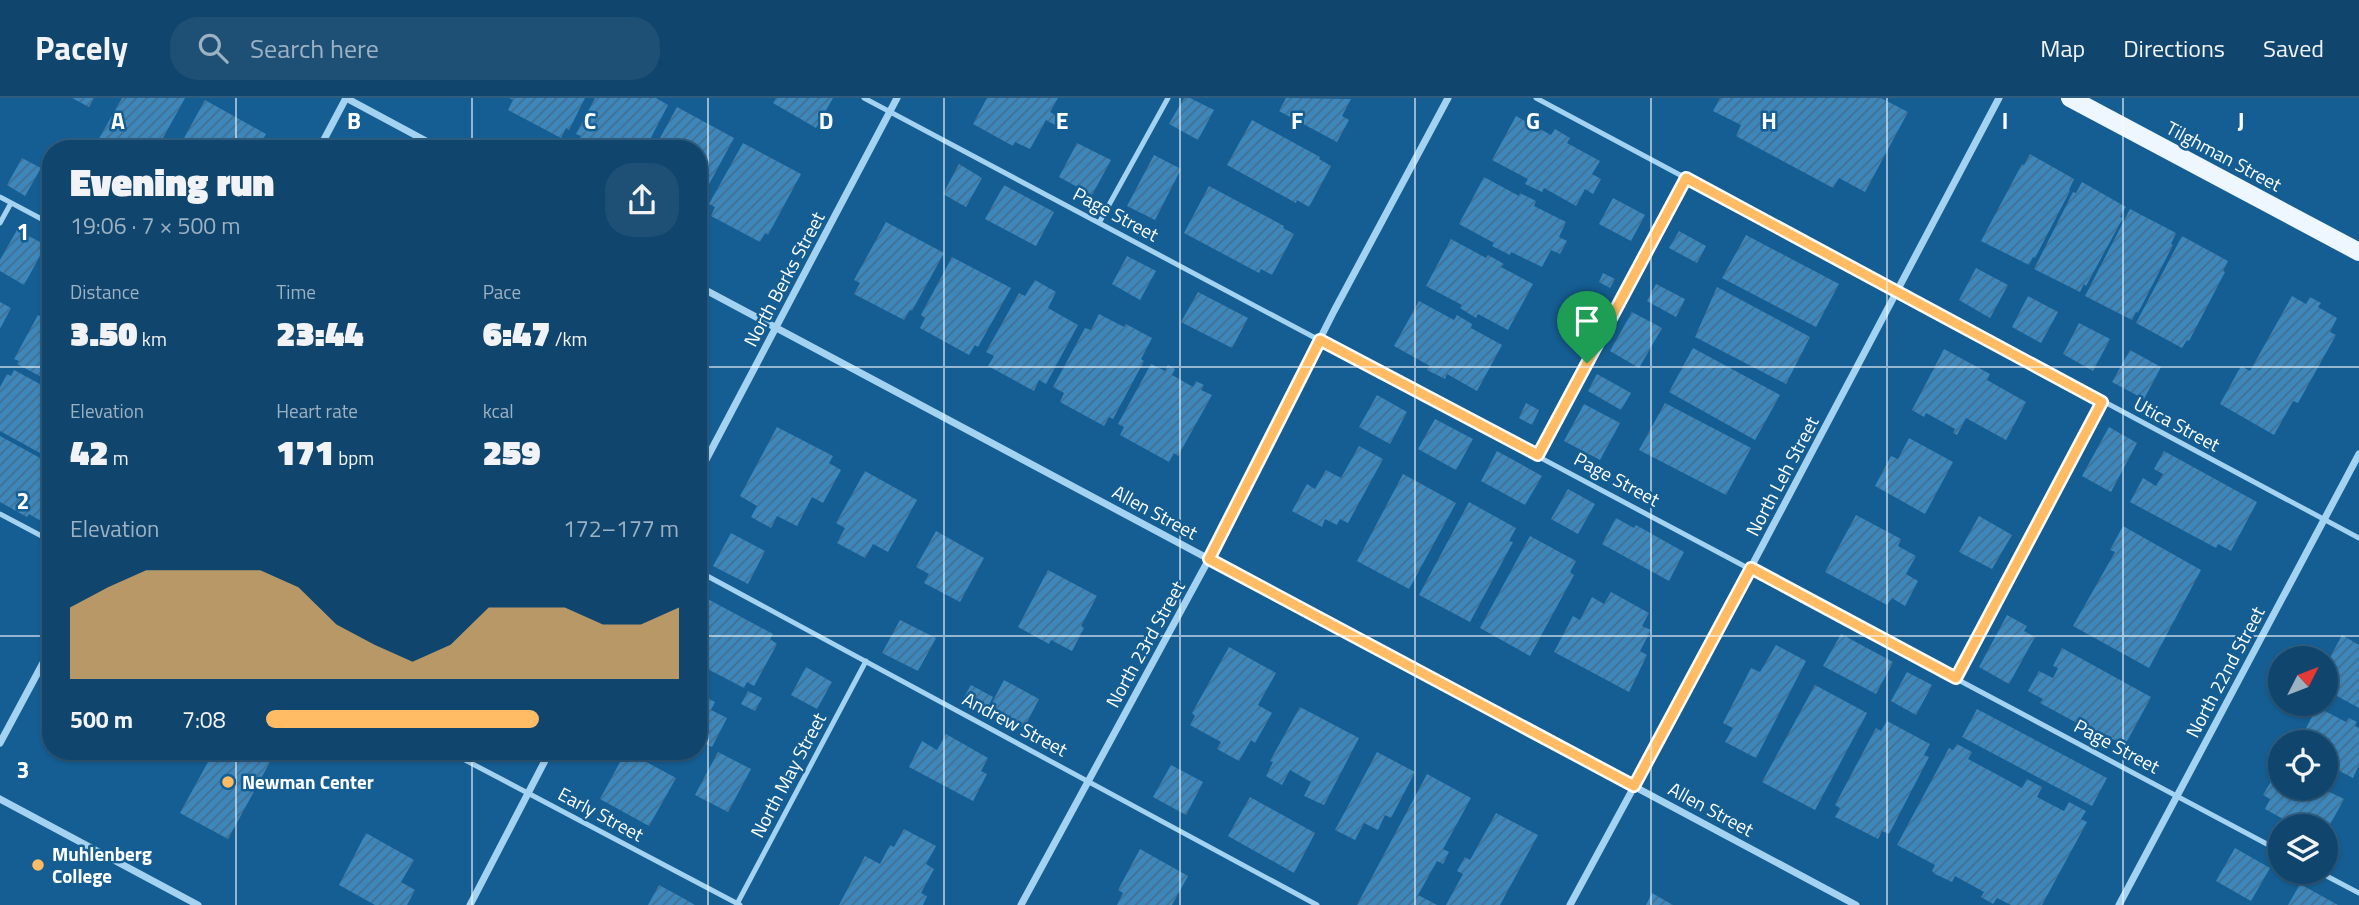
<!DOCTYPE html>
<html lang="en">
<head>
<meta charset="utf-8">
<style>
	:root { --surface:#10466e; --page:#1e5076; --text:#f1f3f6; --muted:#9cb1c2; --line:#305e81; --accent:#ffbc64 }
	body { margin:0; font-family:"Titillium Web",sans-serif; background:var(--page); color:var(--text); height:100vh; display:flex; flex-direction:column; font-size:26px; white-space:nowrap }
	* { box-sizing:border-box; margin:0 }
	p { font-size:23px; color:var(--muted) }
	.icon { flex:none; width:38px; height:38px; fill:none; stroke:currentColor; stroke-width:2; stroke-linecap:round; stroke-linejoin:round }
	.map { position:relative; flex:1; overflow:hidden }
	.details { position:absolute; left:42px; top:42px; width:665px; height:620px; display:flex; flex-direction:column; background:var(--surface); border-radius:28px; box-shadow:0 2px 5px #0004,0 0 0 2px var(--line) }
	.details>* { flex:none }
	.needle { width:46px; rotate:48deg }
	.controls { position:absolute; left:2268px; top:548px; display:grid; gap:14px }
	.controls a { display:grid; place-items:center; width:70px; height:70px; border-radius:50%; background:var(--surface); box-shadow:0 2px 5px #0004,0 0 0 2px var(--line); font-size:35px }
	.pin { position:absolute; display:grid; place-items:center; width:60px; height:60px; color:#fff; margin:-72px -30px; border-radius:50% 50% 50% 0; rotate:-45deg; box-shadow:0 0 7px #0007 }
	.pin .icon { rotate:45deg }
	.round { display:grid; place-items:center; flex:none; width:74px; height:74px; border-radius:28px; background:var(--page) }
	.headline { display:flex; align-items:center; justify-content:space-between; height:119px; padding:0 28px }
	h1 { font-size:38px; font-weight:800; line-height:52px }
	.figures { display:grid; grid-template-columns:repeat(3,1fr); gap:10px; height:119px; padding:7px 28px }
	.figures div { display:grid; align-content:center }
	.figures b { font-size:35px; font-weight:800 }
	.figures small { font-size:19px; font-weight:400 }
	.figures p { font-size:19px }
	.chart { height:196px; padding:14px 28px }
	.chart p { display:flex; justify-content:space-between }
	.chart svg { width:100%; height:126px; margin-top:7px; fill:var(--accent); opacity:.7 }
	ul { padding:0 28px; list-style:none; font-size:23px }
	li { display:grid; grid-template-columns:112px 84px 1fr; align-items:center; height:52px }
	li i { height:18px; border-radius:9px; background:var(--accent) }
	header { display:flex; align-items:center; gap:42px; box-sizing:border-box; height:98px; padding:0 35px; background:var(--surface); border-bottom:2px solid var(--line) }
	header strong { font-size:33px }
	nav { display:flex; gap:38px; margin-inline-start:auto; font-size:24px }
	.search { width:490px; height:63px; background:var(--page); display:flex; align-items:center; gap:18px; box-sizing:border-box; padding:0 24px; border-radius:28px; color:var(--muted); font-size:26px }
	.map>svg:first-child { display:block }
	.building { fill:url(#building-hatch) }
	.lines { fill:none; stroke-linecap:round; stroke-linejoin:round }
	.lane { stroke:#a4d2f1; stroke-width:5 }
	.street { stroke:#a4d2f1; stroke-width:7 }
	.primary { stroke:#eef7ff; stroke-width:18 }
	.route-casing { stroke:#fff; stroke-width:14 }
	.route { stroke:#ffbc64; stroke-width:9 }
	.grid { fill:none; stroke:#fff; stroke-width:2; stroke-opacity:0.55 }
	.poi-dot { fill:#ffbc64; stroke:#155e93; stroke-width:2.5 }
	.labels { text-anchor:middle; stroke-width:5; stroke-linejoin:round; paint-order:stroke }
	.street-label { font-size:19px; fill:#fff; stroke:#155e93 }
	.poi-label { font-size:19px; font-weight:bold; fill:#fff; stroke:#155e93; text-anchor:start }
	.grid-label { font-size:23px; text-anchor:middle; font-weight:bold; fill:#fff; stroke:#155e93; stroke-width:5; stroke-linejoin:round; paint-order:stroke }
</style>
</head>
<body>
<header>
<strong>Pacely</strong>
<div class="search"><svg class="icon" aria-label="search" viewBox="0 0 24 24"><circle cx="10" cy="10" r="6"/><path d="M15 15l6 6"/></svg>Search here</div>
<nav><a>Map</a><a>Directions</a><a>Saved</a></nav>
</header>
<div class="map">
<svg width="2359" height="807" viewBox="0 0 2359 807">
	<defs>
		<pattern id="building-hatch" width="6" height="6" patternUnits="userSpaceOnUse" patternTransform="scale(1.75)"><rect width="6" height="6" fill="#3d87bb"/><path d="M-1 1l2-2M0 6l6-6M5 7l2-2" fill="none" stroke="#436f8f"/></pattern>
	</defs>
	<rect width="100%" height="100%" fill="#155e93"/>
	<path class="building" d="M72,0h22l-5,9z
		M122,0h63l-28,51h-64z
		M509,0h76l-16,32 -3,-2 -5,10 -53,-28 5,-10z
		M595,0h61l12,7 -23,44h-62l-7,-4 5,-9 -5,-2z
		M776,0h57l-17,30 -43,-25z
		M987,0h71l-8,14 9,5 -4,8 -9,-5 -16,29 -15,-7 -2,4 -40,-22z
		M1184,0h6l24,12 -16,30 -29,-16z
		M1286,0l65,1 -9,17 7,4 -12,22 -58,-31z
		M1720,0h161l27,14 -43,80 -26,-14 -6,10 -97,-52 5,-11 -28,-14z
		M205,2l61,34 -8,15h-80z
		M677,9l57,31 -33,61 -3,-2v-48h-44z
		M1516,18l35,19 4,-6 15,9 -3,5 33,18 -8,13 9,5 -8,15 -8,-5 -9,17 -32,-18 -2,4 -17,-8 3,-5 -36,-19z
		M1252,22l68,37 -1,2 12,7 -22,41 -12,-7 -1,3 -69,-38z
		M743,45l58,31 -33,61 -3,-2 -5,9 -49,-26 4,-9 -6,-3z
		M1077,45l34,17 -19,35 -33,-18z
		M2030,56l44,25 -5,11 1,1 -35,67 -2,-1 -4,8 -48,-24 41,-77 2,1z
		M1154,57l27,14 -26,51 -28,-14z
		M22,60l19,10 -16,28 -18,-11z
		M959,66l23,14 -16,29 -23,-13z
		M1484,79l35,19 1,-3 16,8 -2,5 32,16 -7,15 8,4 -7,13 -9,-4 -9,17 -31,-15 -1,3 -18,-9 2,-3 -35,-19z
		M2082,84l44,25 -6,10 3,1 -37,68 -2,-2 -4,8 -46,-23 39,-77 3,1z
		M1004,87l50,27 -18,34 -51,-27z
		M1209,88l75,40 -1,2 11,6 -22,41 -11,-6 -2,4 -75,-40z
		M1613,100l32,17 -14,26 -32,-17z
		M2130,111l46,24 -5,11 2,1 -35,68 -2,-1 -4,8 -47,-24z
		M886,124l58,31 -32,58 -2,-1 -6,10 -50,-26 6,-11 -6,-3z
		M17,132l29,15 -22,40 -24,-14v-11z
		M1679,133l27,15 -9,17 -28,-15z
		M1746,137l93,49 -23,43 -94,-49z
		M2182,138l46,25 -5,10 2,1 -36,69 -2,-1 -5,8 -46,-25z
		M1451,141l35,19 2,-3 16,9 -3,3 32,17 -25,46 -30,-16 -2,4 -16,-10 2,-3 -36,-19z
		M1127,158l29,15 -16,29 -28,-16z
		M952,159l59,31 -33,59 -3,-2 -6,10 -49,-27 5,-10 -4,-3z
		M1976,170l32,17 -18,33 -31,-18z
		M1603,175l12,6 -5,9 -11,-6z
		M1035,182l21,12 -8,16 30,17 -32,59 -7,-4 -5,11 -46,-25 6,-10 -8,-4 33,-59 6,3z
		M1656,186l29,15 -9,18 -29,-16z
		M1717,189l93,50 -24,47 -91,-47z
		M1198,194l50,26 -16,30 -51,-26z
		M2028,198l30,16 -17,31 -29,-16z
		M2292,198l14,8 4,-7 11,6 -3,4 19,11 -7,14 6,3 -38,68 -5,-2 -19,34 -54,-31 21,-38 9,5z
		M1419,203l35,19 3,-5 15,9 -1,4 31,17 -25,46 -30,-17 -2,5 -18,-9 3,-4 -36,-20z
		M0,204l11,6 -11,21z
		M46,214l5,3v67l-34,-18 2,-3 -5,-2 24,-44 4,2z
		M1632,214l30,16 -23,40 -29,-17z
		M1099,216l25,13 2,-3 26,14 -11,21 3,2 -31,58 -4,-2 -5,9 -44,-24 4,-9 -11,-6 32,-59 6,2z
		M2079,225l31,16 -17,32 -30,-17z
		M1693,250l87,47 -25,45 -86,-48z
		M1944,251l46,25 -3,6 39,22 -20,38 -40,-22 -9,17 -4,-2 2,-4 -29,-16 -2,4 -12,-7z
		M2130,252l31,17 -17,32 -32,-17z
		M1151,266l14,7 3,-6 7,4 -3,6 21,12 3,-6 8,4 -3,5 11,5 -34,61 -4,-3 -5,9 -49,-27 4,-8 -6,-3z
		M14,272l37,20v69l-51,-28v-44l7,-13 4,2z
		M1597,276l34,19 -10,17 -33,-19z
		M1377,297l30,17 -17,32 -31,-17z
		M1526,305l13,7 -7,15 -13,-7z
		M1665,305l86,45 -25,47 -87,-45z
		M1584,306l36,19 -20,37 -36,-19z
		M1435,321l38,20 -17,31 -38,-21z
		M777,329l56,29 -4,7 12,7 -18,33 -11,-6 -15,29 -20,-10 -6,12 -20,-11 6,-11 -17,-10z
		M2109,329l28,16 -26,49 -29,-16z
		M0,338l51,28v38l-10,19 -12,-7 -2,3 -27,-15z
		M1909,340l44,24 -28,52 -50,-28 16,-30 7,3z
		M1359,348l24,13 -35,64 -8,-4 -3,6 -12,-6 -3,8 -30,-16 15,-27 8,5 11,-19 15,8z
		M1497,353l45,25 -17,29 -44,-24z
		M2164,353l93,51 -26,49 -13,-7 -2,4 -86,-46 13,-24 13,8 7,-12 -9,-5z
		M865,373l52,29 -29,52 -15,-8 -8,14 -28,-15 8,-15 -9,-5z
		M1403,376l53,29 -47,86 -52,-28z
		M1568,391l27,15 -17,30 -27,-15z
		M1469,404l47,26 -7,13 4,1 -43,80 -51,-27z
		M1856,417l45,24 -3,7 18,10 -10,18 12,7 -13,25 -13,-8 -5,7 -62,-33z
		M1979,418l33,19 -20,34 -33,-17z
		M1616,420l18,10 2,-3 48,27 -15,29 -67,-37z
		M2123,428l78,44 -52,98 -76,-42 42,-74 -5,-2z
		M936,433l48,27 -24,44 -36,-19 5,-9 -13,-7z
		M731,435l34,18 -17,33 -35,-18z
		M1530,438l46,25 -6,11 4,3 -44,81 -50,-28z
		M1048,472l49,26 -16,30 3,2 -12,23 -21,-11 -2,4 -31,-17z
		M1611,494l38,21 -7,13 9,4 -11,21 7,4 -18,37 -75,-40 19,-36 7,4 12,-23 12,7z
		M704,499l69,37 -3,5 7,5 -23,42 -7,-4 -3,6 -46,-24v-65l4,2z
		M2007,517l20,11 -3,5 11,6 -26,47 -30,-17z
		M900,522l36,18 -18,33 -36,-18z
		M1841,536l52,28 -17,32 -53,-28z
		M2342,537l17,10v63l-33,-18v-25z
		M1776,547l30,16 -50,97 -31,-16 8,-14 -10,-5 28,-55 9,4z
		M1229,549l47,26 -18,32 14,8 -17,30 -4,-3 -12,21 -22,-12 4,-7 -31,-17 5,-9 -3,-3z
		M2062,550l89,49 -26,48 -12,-6 -1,3 -72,-39 3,-4 -15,-8 11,-20 14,7 5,-10 -5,-2z
		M806,569l26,15 -15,27 -26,-14z
		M1907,574l25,13 -16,30 -25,-14z
		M1004,582l35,19 -15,29 -36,-18z
		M971,587l22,12 -7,14 -23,-12z
		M1815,587l52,28 -52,97 -53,-28z
		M748,593l14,7 -7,13 -14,-7z
		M698,595l17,9 -4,8 16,8 -15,29 -14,-7z
		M1300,609l59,31 -35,67 -20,-9 7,-14 -21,-12 -8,15 -16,-9 7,-14 -3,-1z
		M2317,609l29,15 3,-4 8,4 -2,4 4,2v37l-6,13 -27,-14v-22h-17l-8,-4z
		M1977,611l130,69 -15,28 -130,-69z
		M1887,623l43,23 -6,11 5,2 -40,77 -7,-3 -4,8 -43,-22 5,-9 -5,-3 41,-77 5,3z
		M946,636l42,24 -7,13 6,3 -14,27 -64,-34 13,-26 15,9z
		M1957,646l15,8 -4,7 54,29 5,-9 15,8 -5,10 27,14 5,-9 17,9 -5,8 6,3 -45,83h-31l-14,-7 -4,6 -12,-7 3,-5 -29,-16 -3,6 -17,-8 -3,-3 3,-6 -38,-20 52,-97 4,2z
		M214,653h62l-48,88 -48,-26z
		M463,653h26l-4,8z
		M626,653l50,27 -27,48 -49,-27z
		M718,654l33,17 -23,43 -33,-17z
		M1377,654l38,20 -24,46 -6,-3 -7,15 -14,-7 -9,17 -20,-10z
		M1171,667l32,17 -17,33 -33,-18z
		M1427,676l44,24 -28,51 6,3 -6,12 -6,-3 -19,34 19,10h-80z
		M2273,680l7,4v6h41l23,11 -18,33v-6h-40l-3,-1 2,-5 -20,-11 5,-10 -7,-4z
		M1250,699l65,36 -21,40 -66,-37z
		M1496,715l42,22 -38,70h-54l17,-31 -6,-3 8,-14 5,3z
		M904,731l32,17 -10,18 8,5 -13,24 6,3 -4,9h-84l26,-49 15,8 10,-19 4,2z
		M366,735l48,27 -13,22 14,8 -8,15h-32l-36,-20z
		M2235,750l35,20 -19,33 -35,-20z
		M1140,751l48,27 -16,29h-55l6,-12 -5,-3z
		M2300,786l38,21h-50z
		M659,787l24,13 12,7h-47z
		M1652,795l21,12h-27z"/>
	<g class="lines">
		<path class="lane" d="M864,0l1416,753
			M1536,0l823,440
			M0,99l51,27
			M0,125l11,-20
			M1099,125l69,-125
			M1538,357l148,-276
			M0,416l51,27
			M698,473l619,334
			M1956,580l146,-276
			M448,653l292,154
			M2319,774l40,21
			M737,806l129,-243"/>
		<path class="street" d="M346,0l95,51
			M319,51l27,-51
			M698,188l1158,619
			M698,377l199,-377
			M0,645l51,-95
			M0,701l198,106
			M470,807l80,-154
			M1021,807l188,-346 125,-248 114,-213
			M1570,807l105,-194 324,-613
			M2119,807l240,-451"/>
		<path class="primary" d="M2070,0l289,154"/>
	</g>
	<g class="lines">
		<defs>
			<path id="route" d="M1686,80l416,224 -146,276 -205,-110 -117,218 -425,-227 111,-219 218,115z"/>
		</defs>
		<use href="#route" class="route-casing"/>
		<use href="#route" class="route"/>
	</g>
	<path class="grid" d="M236,0v51M472,0v51M708,0v807M944,0v807M1180,0v807M1415,0v807M1651,0v807M1887,0v807M2123,0v807M0,269h51M698,269h1661M0,538h51M698,538h1661M236,653v154M472,653v154"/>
	<g class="poi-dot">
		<circle cx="228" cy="684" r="7"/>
		<circle cx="38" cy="767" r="7"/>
	</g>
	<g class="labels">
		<g class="street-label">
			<text transform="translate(2224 58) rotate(28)" y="7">Tilghman Street</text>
			<text transform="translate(1116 116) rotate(28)" y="7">Page Street</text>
			<text transform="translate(784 181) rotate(-62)" y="7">North Berks Street</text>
			<text transform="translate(2177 326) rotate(28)" y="7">Utica Street</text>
			<text transform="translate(1782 378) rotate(-62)" y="7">North Leh Street</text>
			<text transform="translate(1617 381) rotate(28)" y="7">Page Street</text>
			<text transform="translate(1155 414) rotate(28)" y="7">Allen Street</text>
			<text transform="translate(1145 546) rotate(-61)" y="7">North 23rd Street</text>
			<text transform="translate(2225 574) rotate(-62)" y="7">North 22nd Street</text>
			<text transform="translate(1015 626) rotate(28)" y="7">Andrew Street</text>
			<text transform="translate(2117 648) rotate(28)" y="7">Page Street</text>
			<text transform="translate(788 677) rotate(-62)" y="7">North May Street</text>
			<text transform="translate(1711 711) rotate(28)" y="7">Allen Street</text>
			<text transform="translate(601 716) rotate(28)" y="7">Early Street</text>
		</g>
		<g class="poi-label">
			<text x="242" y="691">Newman Center</text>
			<text x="52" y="763">Muhlenberg<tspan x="52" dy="22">College</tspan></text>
		</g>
	</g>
	<g class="grid-label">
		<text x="118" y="31">A</text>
		<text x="354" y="31">B</text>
		<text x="590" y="31">C</text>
		<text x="826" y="31">D</text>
		<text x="1062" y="31">E</text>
		<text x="1297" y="31">F</text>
		<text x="1533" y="31">G</text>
		<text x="1769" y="31">H</text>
		<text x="2005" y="31">I</text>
		<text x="2241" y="31">J</text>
		<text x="23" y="142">1</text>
		<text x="23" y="411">2</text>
		<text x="23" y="680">3</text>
	</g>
</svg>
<div class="controls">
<a><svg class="needle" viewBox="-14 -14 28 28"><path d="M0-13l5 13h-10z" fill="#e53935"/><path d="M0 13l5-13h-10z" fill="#9cb1c2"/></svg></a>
<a><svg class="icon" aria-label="locate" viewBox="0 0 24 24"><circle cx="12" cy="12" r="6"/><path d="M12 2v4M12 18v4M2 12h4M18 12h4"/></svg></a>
<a><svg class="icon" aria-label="layers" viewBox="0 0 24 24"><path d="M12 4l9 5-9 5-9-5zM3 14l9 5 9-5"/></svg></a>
</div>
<div class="pin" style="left:1587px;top:265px;background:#1e9e55"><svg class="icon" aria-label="arrive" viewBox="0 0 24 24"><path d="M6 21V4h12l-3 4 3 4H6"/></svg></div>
<section class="details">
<div class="headline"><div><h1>Evening run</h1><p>19:06 · 7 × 500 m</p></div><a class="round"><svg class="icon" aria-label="share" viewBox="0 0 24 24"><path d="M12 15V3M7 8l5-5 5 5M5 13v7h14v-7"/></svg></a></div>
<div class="figures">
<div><p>Distance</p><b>3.50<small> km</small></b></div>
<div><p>Time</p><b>23:44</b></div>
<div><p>Pace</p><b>6:47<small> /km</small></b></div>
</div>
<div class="figures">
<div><p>Elevation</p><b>42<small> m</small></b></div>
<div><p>Heart rate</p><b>171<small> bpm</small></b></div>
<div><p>kcal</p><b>259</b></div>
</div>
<div class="chart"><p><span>Elevation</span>172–177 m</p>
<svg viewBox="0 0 160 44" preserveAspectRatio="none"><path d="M0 44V19L10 12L20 6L30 6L40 6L50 6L60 12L70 25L80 32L90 38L100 32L110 19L120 19L130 19L140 25L150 25L160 19V44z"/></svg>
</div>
<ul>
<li><b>500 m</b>7:08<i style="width:66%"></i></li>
</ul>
</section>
</div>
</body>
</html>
